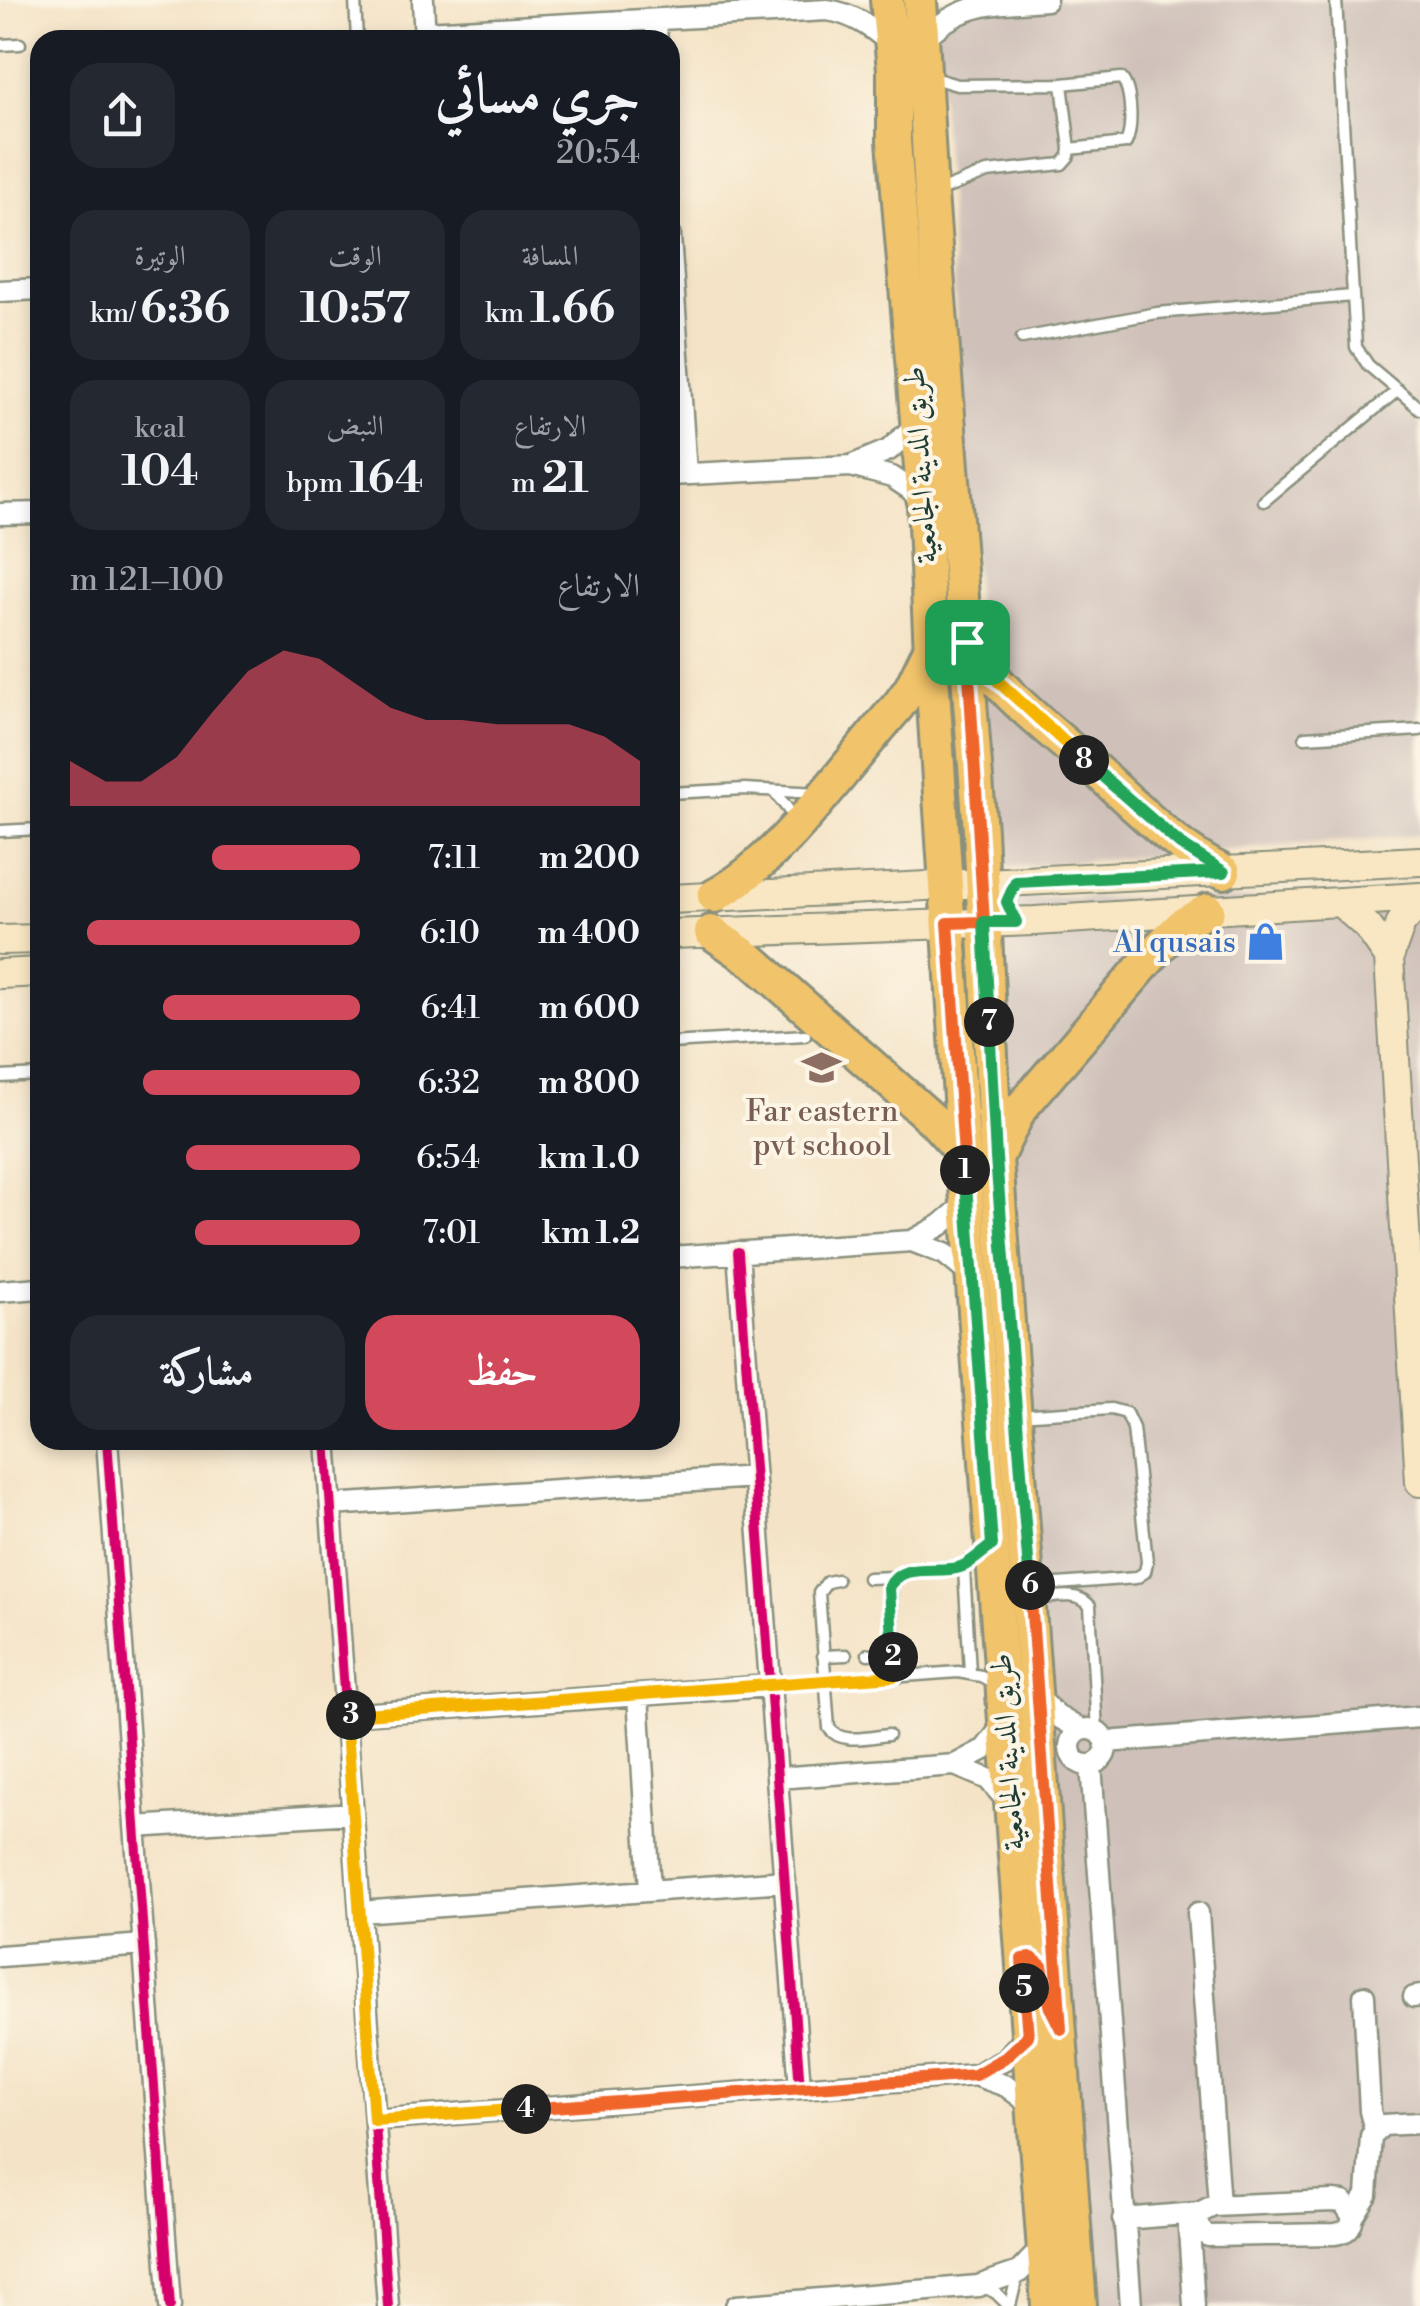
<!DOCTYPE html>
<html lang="ar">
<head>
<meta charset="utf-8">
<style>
	:root { --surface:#171b24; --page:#242831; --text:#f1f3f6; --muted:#9ea1a6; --accent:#d1495b }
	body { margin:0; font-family:"Libre Bodoni",Amiri,serif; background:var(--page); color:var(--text); direction:rtl; height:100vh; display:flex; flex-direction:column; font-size:38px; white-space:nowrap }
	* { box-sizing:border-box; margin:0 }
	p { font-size:32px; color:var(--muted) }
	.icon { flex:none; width:55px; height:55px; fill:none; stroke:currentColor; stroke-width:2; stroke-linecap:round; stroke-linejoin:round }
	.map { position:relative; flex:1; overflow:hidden; direction:ltr }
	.drawer { position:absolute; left:30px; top:30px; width:650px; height:1420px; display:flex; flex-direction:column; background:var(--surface); border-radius:30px; box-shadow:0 5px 15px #0003; direction:rtl }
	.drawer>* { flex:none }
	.pin { position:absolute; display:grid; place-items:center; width:85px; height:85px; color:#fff; margin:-42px; border-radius:20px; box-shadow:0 5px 15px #0006 }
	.km { position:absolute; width:50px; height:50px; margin:-25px; border-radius:50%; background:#222; color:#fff; font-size:28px; line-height:50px; text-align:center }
	.round { display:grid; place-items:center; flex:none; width:105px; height:105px; border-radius:30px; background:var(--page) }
	.overview { display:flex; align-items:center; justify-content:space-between; height:170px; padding:0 40px }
	h1 { font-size:55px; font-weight:700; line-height:75px }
	.stats { display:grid; grid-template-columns:repeat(3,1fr); gap:15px; height:170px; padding:10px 40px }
	.stats div { display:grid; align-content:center; border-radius:25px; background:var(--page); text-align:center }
	.stats b { font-size:42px; font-weight:700 }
	.stats small { font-size:28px; font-weight:400 }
	.stats p { font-size:28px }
	.chart { height:280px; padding:20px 40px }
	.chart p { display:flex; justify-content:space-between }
	.chart svg { width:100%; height:180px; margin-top:10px; fill:var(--accent); opacity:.7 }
	.primary-button { display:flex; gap:20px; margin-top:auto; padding:20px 40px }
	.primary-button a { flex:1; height:115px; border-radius:30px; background:var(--accent); color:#fff; font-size:40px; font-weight:700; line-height:115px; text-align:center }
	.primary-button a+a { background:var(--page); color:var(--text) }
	ul { padding:0 40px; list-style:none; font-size:32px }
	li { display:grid; grid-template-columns:160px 120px 1fr; align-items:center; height:75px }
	li i { height:25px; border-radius:12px; background:var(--accent) }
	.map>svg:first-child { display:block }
	.industrial { fill:#cfc1ba }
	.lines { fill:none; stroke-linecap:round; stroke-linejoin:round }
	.lane-casing { stroke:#8a907d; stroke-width:15 }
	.street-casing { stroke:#8a907d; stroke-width:25 }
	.secondary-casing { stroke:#8a907d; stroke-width:32 }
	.primary-casing { stroke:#8a907d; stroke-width:38 }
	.lane { stroke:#fff; stroke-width:10 }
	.street { stroke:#fff; stroke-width:20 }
	.secondary { stroke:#f9e7c3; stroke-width:28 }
	.primary { stroke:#f1c36a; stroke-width:32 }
	.cycleway-casing { stroke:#fcf5e5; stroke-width:16 }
	.cycleway { stroke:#d6006c; stroke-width:10 }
	.split-1-casing { stroke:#fff; stroke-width:20 }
	.split-2-casing { stroke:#fff; stroke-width:20 }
	.split-3-casing { stroke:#fff; stroke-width:20 }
	.split-4-casing { stroke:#fff; stroke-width:20 }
	.split-5-casing { stroke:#fff; stroke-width:20 }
	.split-6-casing { stroke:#fff; stroke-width:20 }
	.split-7-casing { stroke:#fff; stroke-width:20 }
	.split-8-casing { stroke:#fff; stroke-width:20 }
	.split-9-casing { stroke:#fff; stroke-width:20 }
	.split-1 { stroke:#f0652b; stroke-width:12 }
	.split-2 { stroke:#22a559; stroke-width:12 }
	.split-3 { stroke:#f5b400; stroke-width:12 }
	.split-4 { stroke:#f5b400; stroke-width:12 }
	.split-5 { stroke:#f0652b; stroke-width:12 }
	.split-6 { stroke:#f0652b; stroke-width:12 }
	.split-7 { stroke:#22a559; stroke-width:12 }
	.split-8 { stroke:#22a559; stroke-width:12 }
	.split-9 { stroke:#f5b400; stroke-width:12 }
	.labels { text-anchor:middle; stroke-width:8; stroke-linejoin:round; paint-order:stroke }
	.street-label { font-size:30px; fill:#1f3d34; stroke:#fcf5e5 }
	.shop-label { font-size:30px; fill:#366cbe; stroke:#fcf5e5; text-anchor:end }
	.education-label { font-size:30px; fill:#785e54; stroke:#fcf5e5 }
</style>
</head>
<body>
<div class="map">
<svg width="1420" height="2306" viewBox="0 0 1420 2306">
	<rect width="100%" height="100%" fill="#fcf5e5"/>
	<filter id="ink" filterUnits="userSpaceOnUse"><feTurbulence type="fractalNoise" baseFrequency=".01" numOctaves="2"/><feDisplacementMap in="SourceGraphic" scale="20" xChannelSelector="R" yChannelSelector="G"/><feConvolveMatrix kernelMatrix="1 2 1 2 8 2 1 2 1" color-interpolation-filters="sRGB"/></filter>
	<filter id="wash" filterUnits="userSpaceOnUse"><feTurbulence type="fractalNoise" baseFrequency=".0048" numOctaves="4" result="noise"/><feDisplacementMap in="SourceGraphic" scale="40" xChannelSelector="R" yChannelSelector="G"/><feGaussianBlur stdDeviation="2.25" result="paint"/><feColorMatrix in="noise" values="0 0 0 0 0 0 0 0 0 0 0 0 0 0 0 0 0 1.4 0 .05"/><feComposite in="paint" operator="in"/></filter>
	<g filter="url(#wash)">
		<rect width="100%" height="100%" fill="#f4e3c6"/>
		<path class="industrial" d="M934,0h486v835l-425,33z
			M964,897l456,2v1407h-355z"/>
	</g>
	<g filter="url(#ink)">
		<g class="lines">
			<defs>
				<path id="lane" d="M355,0l2,40
					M1336,0l20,347 12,18 52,44
					M0,45l20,-1
					M930,77l27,8 105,-1 8,65 -1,7 -7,8 -75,8 -50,20
					M1062,84l59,-6c11,11 12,50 5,65l-56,6
					M1022,338l135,-25 195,-17
					M1264,501l134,-111
					M1305,737l115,-7
					M774,791l23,30
					M670,793l75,-4 73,4
					M0,831l40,-2
					M670,1043l135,-8
					M0,1077l40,-2
					M1017,1415l94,-6 15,4 7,15 14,134 -2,10 -9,6 -105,8
					M868,1578l26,-1
					M837,1580l-10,2 -8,11 10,135c12,17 39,9 59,7
					M1035,1599c18,-1 42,-9 55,7l7,125
					M868,1654l25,-2
					M823,1656l23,-1
					M970,1672l-6,-103 3,-7 20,-14
					M895,1676l-4,-94 13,-10 61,-6
					M770,1686l188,-14 23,4 13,7
					M984,2287l12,6 13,13
					M1010,2306l8,-33"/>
				<path id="street" d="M423,0l2,40
					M655,20l2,20
					M425,32l402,-22c27,4 44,17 65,34
					M922,41c39,-40 72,-37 124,-41
					M670,236l16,238
					M0,291l40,-2
					M853,465l36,-15 30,-28
					M670,475l181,-9 41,11 18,12 14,15
					M0,514l40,-1
					M912,1241l29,-16 26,-22
					M738,1252l62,836
					M670,1257l242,-16 33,13 27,22
					M0,1291l40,-3
					M107,1440l63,866
					M326,1440l62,866
					M331,1505l424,-28
					M638,1695l12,195
					M1038,1697l19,19 24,14
					M345,1715l425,-29
					M1070 1747a18 18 0 1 1 36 0a18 18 0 1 1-36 0Z
					M1106,1742l314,-25
					M955,1765l33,14 21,24
					M1091,1765l40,541
					M777,1778l178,-13 30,-16 19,-25
					M135,1827l218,-14
					M360,1912l425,-31
					M1198,1913l21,292
					M0,1956l144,-11
					M1364,1996l6,115 5,19
					M1414,1997l6,-1
					M975,2075l31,11 27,20
					M375,2120l600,-45 30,-16 23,-24
					M1333,2201l10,1 10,15c-2,11 -6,15 -17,17l-128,2c-10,-6 -12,-12 -9,-23l14,-7z
					M1188,2214l6,92
					M1353,2217l14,-22 4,-59 12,-11 37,-2
					M1123,2219l74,-6
					M736,2306l242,-20 41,-14 25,-26"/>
				<path id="secondary" d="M670,899l750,-38
					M1340,902l28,25 21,30
					M1420,902l-19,21 -12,34 31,525
					M670,934l365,-13 385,-24
					M0,940l40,-1
					M0,974l40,-2"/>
				<path id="primary" d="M887,0l7,69v72l30,363 8,170 35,529 81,1103
					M920,0l11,194 49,637 16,327 84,1148
					M968,643c30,49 81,86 124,124 42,37 82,81 132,105
					M714,896c68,-36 131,-131 184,-190l13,-18 18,-37
					M711,932l42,29 180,159 31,34
					M998,1154l22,-45 140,-163 23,-22 25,-14"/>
			</defs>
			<use href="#lane" class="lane-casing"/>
			<use href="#street" class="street-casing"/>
			<use href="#secondary" class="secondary-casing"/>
			<use href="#primary" class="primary-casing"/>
			<use href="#lane" class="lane"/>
			<use href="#street" class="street"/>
			<use href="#secondary" class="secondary"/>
			<use href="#primary" class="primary"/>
			<defs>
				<path id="cycleway" d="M738,1252l62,836
					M107,1440l63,866
					M326,1440l62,866"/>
			</defs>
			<use href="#cycleway" class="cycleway-casing"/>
			<use href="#cycleway" class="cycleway"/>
		</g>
	</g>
	<g class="lines" filter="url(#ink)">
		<defs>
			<path id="split-1" d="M965,1170l-17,-247 36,-1 -17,-280"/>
			<path id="split-2" d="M893,1657l-4,-69c13,-30 53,-11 76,-23 9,-5 19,-14 27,-20l-27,-375"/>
			<path id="split-3" d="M351,1715l544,-39 -2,-19"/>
			<path id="split-4" d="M351,1715h-5l28,405 152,-11"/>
			<path id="split-5" d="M526,2109l449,-34 29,-17 24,-22 -4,-48"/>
			<path id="split-6" d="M1024,1988l-2,-29 10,-1 10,8 9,43 10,20 -31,-444"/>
			<path id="split-7" d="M989,1022l7,136 34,427"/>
			<path id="split-8" d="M989,1022l-5,-100h32l-9,-20 9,-20 208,-10 -44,-28 -96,-84"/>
			<path id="split-9" d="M967,642l21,30 96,88"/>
		</defs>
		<use href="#split-1" class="split-1-casing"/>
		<use href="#split-2" class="split-2-casing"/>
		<use href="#split-3" class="split-3-casing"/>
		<use href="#split-4" class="split-4-casing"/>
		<use href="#split-5" class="split-5-casing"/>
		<use href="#split-6" class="split-6-casing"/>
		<use href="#split-7" class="split-7-casing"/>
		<use href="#split-8" class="split-8-casing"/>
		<use href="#split-9" class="split-9-casing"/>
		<use href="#split-1" class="split-1"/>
		<use href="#split-2" class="split-2"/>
		<use href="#split-3" class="split-3"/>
		<use href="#split-4" class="split-4"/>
		<use href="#split-5" class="split-5"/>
		<use href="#split-6" class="split-6"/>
		<use href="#split-7" class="split-7"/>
		<use href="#split-8" class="split-8"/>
		<use href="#split-9" class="split-9"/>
	</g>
	<defs>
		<symbol id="shop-bare" viewBox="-9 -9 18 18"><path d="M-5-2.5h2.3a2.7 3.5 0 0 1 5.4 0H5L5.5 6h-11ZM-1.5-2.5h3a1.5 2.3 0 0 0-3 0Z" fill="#3f7fe0" stroke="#fcf5e5" stroke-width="2.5" paint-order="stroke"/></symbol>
		<symbol id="school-bare" viewBox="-9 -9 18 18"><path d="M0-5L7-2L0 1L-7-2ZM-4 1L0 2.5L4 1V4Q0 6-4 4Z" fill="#8d6e63" stroke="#fcf5e5" stroke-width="2.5" paint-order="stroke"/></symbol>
	</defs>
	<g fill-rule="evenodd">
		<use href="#shop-bare" x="1238" y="914" width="55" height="55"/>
		<use href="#school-bare" x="794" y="1040" width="55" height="55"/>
	</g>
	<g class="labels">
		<g class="street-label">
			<text transform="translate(920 465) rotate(-94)" y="10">طريق المدينة الجامعية</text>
			<text transform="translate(1007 1752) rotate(-94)" y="10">طريق المدينة الجامعية</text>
		</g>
		<g class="shop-label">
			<text x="1236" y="952">Al qusais</text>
		</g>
		<g class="education-label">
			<text x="822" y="1121">Far eastern<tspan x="822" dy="34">pvt school</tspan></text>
		</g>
	</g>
</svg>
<div class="pin" style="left:967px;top:642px;background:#1e9e55"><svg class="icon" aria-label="arrive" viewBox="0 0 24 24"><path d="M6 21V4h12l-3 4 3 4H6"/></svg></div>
<b class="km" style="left:965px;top:1170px">1</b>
<b class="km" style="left:893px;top:1657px">2</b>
<b class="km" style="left:351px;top:1715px">3</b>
<b class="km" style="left:526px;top:2109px">4</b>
<b class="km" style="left:1024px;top:1988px">5</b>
<b class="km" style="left:1030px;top:1585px">6</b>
<b class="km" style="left:989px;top:1022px">7</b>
<b class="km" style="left:1084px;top:760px">8</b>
<section class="drawer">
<div class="overview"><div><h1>جري مسائي</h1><p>20:54</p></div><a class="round"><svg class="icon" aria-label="share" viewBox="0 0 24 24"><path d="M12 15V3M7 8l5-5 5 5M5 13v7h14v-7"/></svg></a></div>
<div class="stats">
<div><p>المسافة</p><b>1.66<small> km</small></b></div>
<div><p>الوقت</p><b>10:57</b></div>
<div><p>الوتيرة</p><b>6:36<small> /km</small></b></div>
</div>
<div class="stats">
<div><p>الارتفاع</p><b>21<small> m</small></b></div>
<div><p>النبض</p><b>164<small> bpm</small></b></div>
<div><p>kcal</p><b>104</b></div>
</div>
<div class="chart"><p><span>الارتفاع</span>100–121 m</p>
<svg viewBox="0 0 160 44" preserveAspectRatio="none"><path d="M0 44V33L10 38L20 38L30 32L40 21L50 11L60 6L70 8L80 14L90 20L100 23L110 23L120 24L130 24L140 24L150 27L160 33V44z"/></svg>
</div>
<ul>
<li><b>200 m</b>7:11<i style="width:51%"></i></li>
<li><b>400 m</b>6:10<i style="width:94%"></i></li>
<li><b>600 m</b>6:41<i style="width:68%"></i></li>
<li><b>800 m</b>6:32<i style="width:75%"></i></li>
<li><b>1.0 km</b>6:54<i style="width:60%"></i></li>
<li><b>1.2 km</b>7:01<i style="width:57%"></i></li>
</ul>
<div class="primary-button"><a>حفظ</a><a>مشاركة</a></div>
</section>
</div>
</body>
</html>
